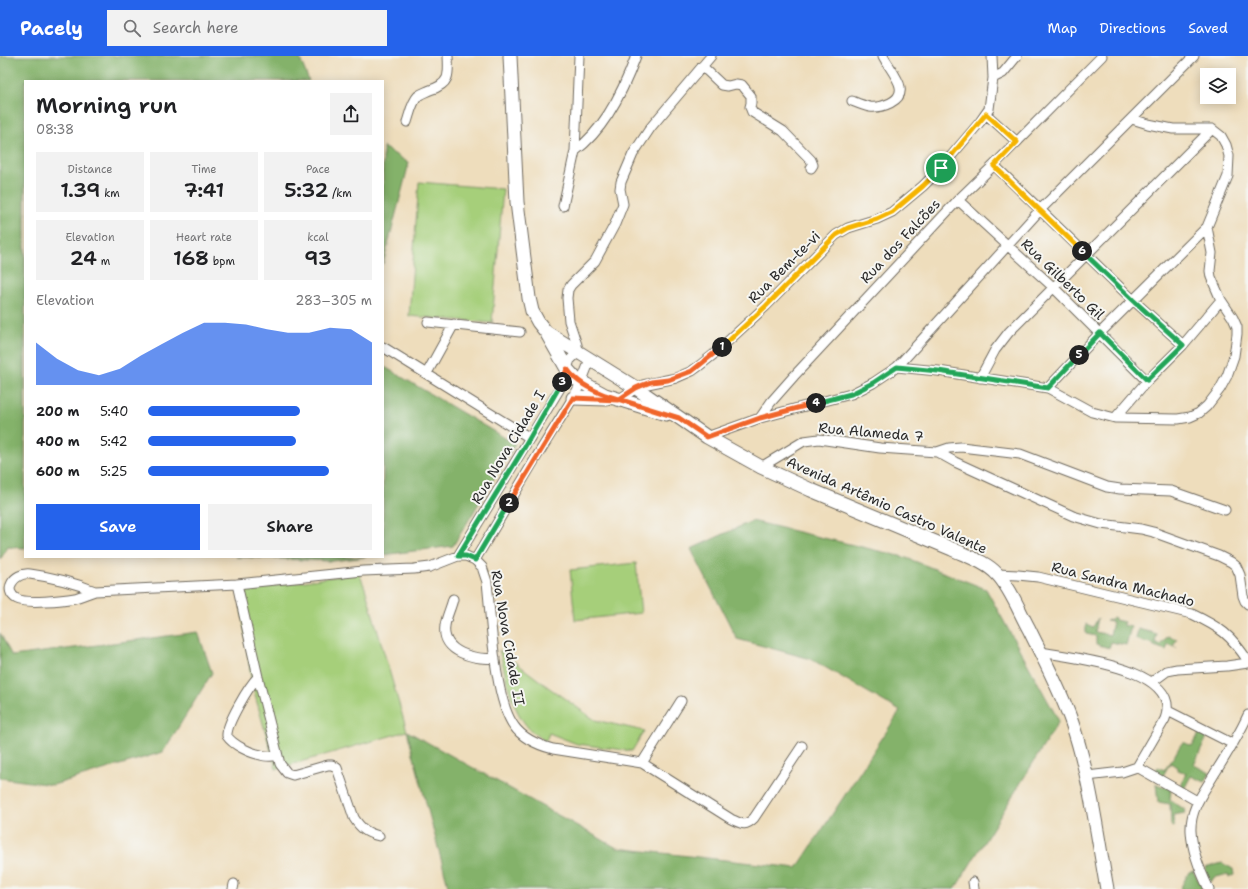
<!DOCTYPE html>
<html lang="en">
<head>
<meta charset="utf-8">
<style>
	:root { --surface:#fff; --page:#f2f2f2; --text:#202124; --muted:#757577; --accent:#2563eb }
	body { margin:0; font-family:"Shantell Sans",sans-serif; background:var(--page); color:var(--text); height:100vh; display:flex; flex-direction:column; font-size:15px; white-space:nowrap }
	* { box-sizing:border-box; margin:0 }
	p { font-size:13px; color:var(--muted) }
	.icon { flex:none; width:22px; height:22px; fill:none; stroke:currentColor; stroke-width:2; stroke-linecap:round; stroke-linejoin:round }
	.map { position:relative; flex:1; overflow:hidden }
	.panel { position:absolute; left:24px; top:24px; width:360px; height:478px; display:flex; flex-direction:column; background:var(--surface); border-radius:0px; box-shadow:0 2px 10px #0003 }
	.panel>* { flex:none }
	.buttons { position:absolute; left:1200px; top:12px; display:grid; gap:8px }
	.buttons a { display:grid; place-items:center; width:36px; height:36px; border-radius:0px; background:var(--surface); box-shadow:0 2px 10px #0003; font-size:20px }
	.pin { position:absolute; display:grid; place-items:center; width:34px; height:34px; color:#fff; margin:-17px; border:2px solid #fff; border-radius:50%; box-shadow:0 1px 4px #0007 }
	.km { position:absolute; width:20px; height:20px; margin:-10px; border-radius:50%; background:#222; color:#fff; font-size:11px; line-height:20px; text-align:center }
	.round { display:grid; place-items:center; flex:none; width:42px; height:42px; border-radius:0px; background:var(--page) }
	.summary { display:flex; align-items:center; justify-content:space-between; height:68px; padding:0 12px }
	h1 { font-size:22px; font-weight:600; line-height:30px }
	.metrics { display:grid; grid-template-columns:repeat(3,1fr); gap:6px; height:68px; padding:4px 12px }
	.metrics div { display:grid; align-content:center; border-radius:0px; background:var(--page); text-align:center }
	.metrics b { font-size:20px; font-weight:600 }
	.metrics small { font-size:11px; font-weight:400 }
	.metrics p { font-size:11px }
	.chart { height:112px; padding:8px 12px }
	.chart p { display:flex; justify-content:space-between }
	.chart svg { width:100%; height:72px; margin-top:4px; fill:var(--accent); opacity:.7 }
	.action { display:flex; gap:8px; margin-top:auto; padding:8px 12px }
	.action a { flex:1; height:46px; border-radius:0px; background:var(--accent); color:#fff; font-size:16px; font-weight:600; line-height:46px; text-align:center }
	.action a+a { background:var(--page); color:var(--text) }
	ul { padding:0 12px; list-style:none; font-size:13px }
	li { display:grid; grid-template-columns:64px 48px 1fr; align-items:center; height:30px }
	li i { height:10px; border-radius:5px; background:var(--accent) }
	header { display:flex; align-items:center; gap:24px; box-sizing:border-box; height:56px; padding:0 20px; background:var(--accent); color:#fff }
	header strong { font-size:19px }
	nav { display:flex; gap:22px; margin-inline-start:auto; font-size:14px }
	.search { width:280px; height:36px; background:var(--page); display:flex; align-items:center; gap:10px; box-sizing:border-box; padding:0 14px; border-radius:0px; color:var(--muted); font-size:15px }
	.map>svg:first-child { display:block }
	.green { fill:#a6cf7a; stroke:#687d52 }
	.forest { fill:#84b26a; stroke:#586e4a }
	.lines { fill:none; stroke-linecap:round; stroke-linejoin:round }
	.street-casing { stroke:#6f695e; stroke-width:11 }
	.secondary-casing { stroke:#6f695e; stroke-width:15 }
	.street { stroke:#fff; stroke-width:9 }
	.secondary { stroke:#fff; stroke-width:13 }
	.split-1-casing { stroke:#fff; stroke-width:8 }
	.split-2-casing { stroke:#fff; stroke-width:8 }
	.split-3-casing { stroke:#fff; stroke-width:8 }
	.split-4-casing { stroke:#fff; stroke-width:8 }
	.split-5-casing { stroke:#fff; stroke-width:8 }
	.split-6-casing { stroke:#fff; stroke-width:8 }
	.split-7-casing { stroke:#fff; stroke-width:8 }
	.split-1 { stroke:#f5b400; stroke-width:5 }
	.split-2 { stroke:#f0652b; stroke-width:5 }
	.split-3 { stroke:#22a559; stroke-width:5 }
	.split-4 { stroke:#f0652b; stroke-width:5 }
	.split-5 { stroke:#22a559; stroke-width:5 }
	.split-6 { stroke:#22a559; stroke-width:5 }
	.split-7 { stroke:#f5b400; stroke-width:5 }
	.labels { text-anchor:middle; stroke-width:4; stroke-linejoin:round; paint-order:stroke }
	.street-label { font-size:14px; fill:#2b2b2b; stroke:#f6f6f2 }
</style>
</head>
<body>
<header>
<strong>Pacely</strong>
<div class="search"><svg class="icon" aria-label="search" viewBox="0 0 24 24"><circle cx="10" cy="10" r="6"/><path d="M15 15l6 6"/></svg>Search here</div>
<nav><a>Map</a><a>Directions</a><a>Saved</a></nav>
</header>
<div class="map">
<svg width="1248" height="833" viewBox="0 0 1248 833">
	<rect width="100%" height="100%" fill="#f6f6f2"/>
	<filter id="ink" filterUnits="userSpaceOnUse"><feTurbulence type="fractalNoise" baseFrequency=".025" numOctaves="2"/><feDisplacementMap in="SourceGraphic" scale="8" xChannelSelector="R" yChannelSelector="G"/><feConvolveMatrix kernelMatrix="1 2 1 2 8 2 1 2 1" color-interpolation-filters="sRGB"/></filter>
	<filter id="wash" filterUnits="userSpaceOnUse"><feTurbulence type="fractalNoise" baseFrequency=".012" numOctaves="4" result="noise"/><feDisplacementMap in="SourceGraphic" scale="16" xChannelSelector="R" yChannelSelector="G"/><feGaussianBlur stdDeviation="0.9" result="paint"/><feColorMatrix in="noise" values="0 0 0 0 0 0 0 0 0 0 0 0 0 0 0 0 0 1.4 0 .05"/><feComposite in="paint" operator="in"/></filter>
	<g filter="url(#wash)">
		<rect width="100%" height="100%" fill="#eeddbc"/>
		<path class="green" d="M419,126l84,7 -11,134 -83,-7z
			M636,507l5,50 -66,7 -5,-50z
			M359,517l6,15 42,143 -131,38 -24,-84 -13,-94z
			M499,594l49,37 47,33 49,11 -12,20 -55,-7 -28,-11 -3,8c-34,-16 -38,-59 -47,-91z"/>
		<path class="forest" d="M0,0h299l10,25h-284v467l-17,-1 -8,13z
			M383,91l26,16 -26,101z
			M383,310l132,78 -62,102 -70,9z
			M752,465l152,36 82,32 73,132 -104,168h-506l-42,-158 210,117 180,20 103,-157 -89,-52 -74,-20 -46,-90z
			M236,501h130l-34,4z
			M1113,561l2,1v2l9,2 -1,3 8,2 -5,18 -15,-3 -2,6 -13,-4v-8l-10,-2v-10l7,3 5,-9 -3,14 15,3 3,-13 -7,-1 4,-1z
			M1138,573l19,5 -2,8 5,3 8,-9 9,3 -4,7 4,2 -9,-4 -2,6 -12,-4 -2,-3 -8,-1 -8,-3z
			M198,576l14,41 -49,79 -110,33 -53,-7v-145l12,23z
			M1200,676l7,5 -13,28 16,8 -5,9 -14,-6 -8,15 -3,-3 6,-15 -8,-3v-3l-8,-4 -9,16 -7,-6 4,-6 6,3c3,-5 5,-7 8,-11 4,-4 6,-12 11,-17l9,4z
			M1156,728l15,5 -1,11 14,9 1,4 -12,2 1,12 -3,-2 -1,-21 -12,-2z
			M1222,807l11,6 1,6 -5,2 -1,-3 -15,4 -1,3 -5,1 -2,-14z
			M1193,815l11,18h-24l9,-17z"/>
	</g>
	<g filter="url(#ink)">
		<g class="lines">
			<defs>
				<path id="street" d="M702,10l20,19 6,1 8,-2 6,1 9,11v7l-1,4 2,5 31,19 28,29 2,5 -2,3
					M993,22l10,-5 14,-17
					M852,45c5,2 12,5 18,6 11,1 33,-5 30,-20 -1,-8 -13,-23 -17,-31
					M986,58l31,28
					M407,66c3,-9 5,-20 11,-26 4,-3 8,-4 12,-6 20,-6 19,-15 18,-34
					M575,95c29,-21 49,-62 61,-95
					M994,109l139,135 50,45
					M958,144l95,87 94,94
					M563,150l12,-55 4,-95
					M428,266l92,10
					M383,291l147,91
					M897,311l41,4 110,17 44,24 23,6 63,1 12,-2 9,-4 8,-7 13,-17 7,-13 7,-20 3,-22v-7l-4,-9 -12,-18 -10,-23 -1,-6 2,-18 -5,-26 21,-51 1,-20 -3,-11 -5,-9 -9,-7h-39l-25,-5 -16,-5
					M427,317l27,-49
					M980,322l15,-28 14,-18 203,-203
					M1048,332l52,-55 107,-106
					M618,344l18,-12 7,-3 33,-7 16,-7 7,-5 14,-11 53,-49 70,-71 12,-7 29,-9 15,-7 31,-26 18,-18 39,-46 9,-13 4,-31 -1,-22
					M760,362l11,-16 23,-26 164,-176 36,-35 108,-109
					M1115,362l32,-37 36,-36 38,-45
					M707,381l53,-19 91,-24 22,-11 24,-16 143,-157 154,-154
					M937,396l18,10 118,54 28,8 40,5 12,3 66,24 12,6 5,4 4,9 3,21 2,5 3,3
					M761,411l43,-26 15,-2 61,9 57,4 12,-4 12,-1 59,7 87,33 13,2 51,2 54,19
					M458,500l101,-166 11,-30 8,-8 -1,-7 -8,-24 -2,-23 1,-8 3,-5 24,-24 20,-37 8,-20 -3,-15 1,-7 12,-28 18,-27 60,-71
					M475,504l62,-104 36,-58 8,-15 9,-23
					M997,518l21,1 20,2 154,37c29,14 38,20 56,47
					M237,528l21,93 22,87 7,9 6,2 35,-10h4l5,3 17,50c7,11 13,15 25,18
					M95,535c-20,-8 -43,-14 -65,-17 -16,-2 -28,17 -13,25 9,5 47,1 58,-1 7,-2 14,-5 20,-7l142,-7 126,-13 51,-2 16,-2 28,-11h8l9,4 7,7 5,15c4,35 7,117 27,144 9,13 24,19 39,23l89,14 89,56c11,5 14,8 23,-1l48,-72
					M453,543c-2,9 -7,18 -8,27 -4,27 31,34 50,32
					M1041,596c31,6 143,16 124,67l-28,48 -15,5 -35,4
					M258,621c-9,9 -32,47 -31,59 6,9 23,17 34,19 5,2 11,1 16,1
					M1152,626l15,-11 10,-2 50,-3 21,-3
					M1168,655l65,33
					M642,707l39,-62
					M1137,711l60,34
					M973,826l1,7
					M233,833l1,-5
					M1209,833c-9,-18 -17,-38 -18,-58 -1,-23 13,-39 24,-58 12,-19 24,-38 33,-58"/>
				<path id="secondary" d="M510,0l7,146 12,96 3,13 6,11 8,10 21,37 9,10 29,16 61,19
					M546,276l90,56 71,49 54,30 50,23 141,59c15,7 34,13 45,25 13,13 23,39 32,55 15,31 32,62 43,94 18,53 25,111 35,166
					M573,342l34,1"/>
			</defs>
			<use href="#street" class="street-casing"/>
			<use href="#secondary" class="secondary-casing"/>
			<use href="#street" class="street"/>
			<use href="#secondary" class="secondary"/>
		</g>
	</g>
	<g class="lines" filter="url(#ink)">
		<defs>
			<path id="split-1" d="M722,291l44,-41 70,-71 12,-7 29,-9 15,-7 31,-26 18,-18"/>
			<path id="split-2" d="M509,447l64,-105 45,2 18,-12 7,-3 8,-3 17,-2 24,-9 30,-24"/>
			<path id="split-3" d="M509,447l-34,57 -9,-4h-8l66,-108 38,-66"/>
			<path id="split-4" d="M562,326l5,-13c9,13 23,20 38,26l74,23 28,19 53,-19 56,-15"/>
			<path id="split-5" d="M816,347l35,-9 22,-11 24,-16 41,4 110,17 31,-33"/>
			<path id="split-6" d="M1079,299l21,-22 47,47 36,-35 -50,-45 -51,-49"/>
			<path id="split-7" d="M941,112l45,-54 31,28 -23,24 88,85"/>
		</defs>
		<use href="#split-1" class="split-1-casing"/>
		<use href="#split-2" class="split-2-casing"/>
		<use href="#split-3" class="split-3-casing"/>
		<use href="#split-4" class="split-4-casing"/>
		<use href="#split-5" class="split-5-casing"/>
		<use href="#split-6" class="split-6-casing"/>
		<use href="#split-7" class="split-7-casing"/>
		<use href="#split-1" class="split-1"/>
		<use href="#split-2" class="split-2"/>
		<use href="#split-3" class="split-3"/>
		<use href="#split-4" class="split-4"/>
		<use href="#split-5" class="split-5"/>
		<use href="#split-6" class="split-6"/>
		<use href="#split-7" class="split-7"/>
	</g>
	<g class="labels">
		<g class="street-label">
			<text transform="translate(900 185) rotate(-47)" y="5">Rua dos Falcões</text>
			<text transform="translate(784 211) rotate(-45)" y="5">Rua Bem-te-vi</text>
			<text transform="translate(1063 223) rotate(44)" y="5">Rua Gilberto Gil</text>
			<text transform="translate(871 376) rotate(5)" y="5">Rua Alameda 7</text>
			<text transform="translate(508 391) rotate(-59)" y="5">Rua Nova Cidade I</text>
			<text transform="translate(887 449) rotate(24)" y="5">Avenida Artêmio Castro Valente</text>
			<text transform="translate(1123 528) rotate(14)" y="5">Rua Sandra Machado</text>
			<text transform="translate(508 582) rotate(80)" y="5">Rua Nova Cidade II</text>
		</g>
	</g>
</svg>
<div class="buttons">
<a><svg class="icon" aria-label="layers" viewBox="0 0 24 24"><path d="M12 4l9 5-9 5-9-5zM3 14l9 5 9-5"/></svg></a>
</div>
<div class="pin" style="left:941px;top:112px;background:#1e9e55"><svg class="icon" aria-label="arrive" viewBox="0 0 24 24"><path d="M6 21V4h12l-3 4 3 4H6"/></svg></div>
<b class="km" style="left:722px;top:291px">1</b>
<b class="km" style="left:509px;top:447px">2</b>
<b class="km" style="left:562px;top:326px">3</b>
<b class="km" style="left:816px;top:347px">4</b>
<b class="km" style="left:1079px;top:299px">5</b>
<b class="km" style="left:1082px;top:195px">6</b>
<section class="panel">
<div class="summary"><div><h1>Morning run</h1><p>08:38</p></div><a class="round"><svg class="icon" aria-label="share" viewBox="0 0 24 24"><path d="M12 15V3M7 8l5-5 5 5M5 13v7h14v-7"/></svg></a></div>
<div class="metrics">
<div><p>Distance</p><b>1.39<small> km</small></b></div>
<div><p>Time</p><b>7:41</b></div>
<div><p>Pace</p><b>5:32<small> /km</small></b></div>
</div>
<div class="metrics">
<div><p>Elevation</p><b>24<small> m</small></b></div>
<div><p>Heart rate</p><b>168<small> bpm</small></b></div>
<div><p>kcal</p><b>93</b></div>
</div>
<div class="chart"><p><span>Elevation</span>283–305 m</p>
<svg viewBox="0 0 160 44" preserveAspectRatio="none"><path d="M0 44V18L10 28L20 35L30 38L40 34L50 26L60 19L70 12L80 6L90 6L100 7L110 10L120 12L130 12L140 9L150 10L160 18V44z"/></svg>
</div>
<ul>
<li><b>200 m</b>5:40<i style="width:68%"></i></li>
<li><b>400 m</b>5:42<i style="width:66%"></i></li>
<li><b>600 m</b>5:25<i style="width:81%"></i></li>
</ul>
<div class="action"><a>Save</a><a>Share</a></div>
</section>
</div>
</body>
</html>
